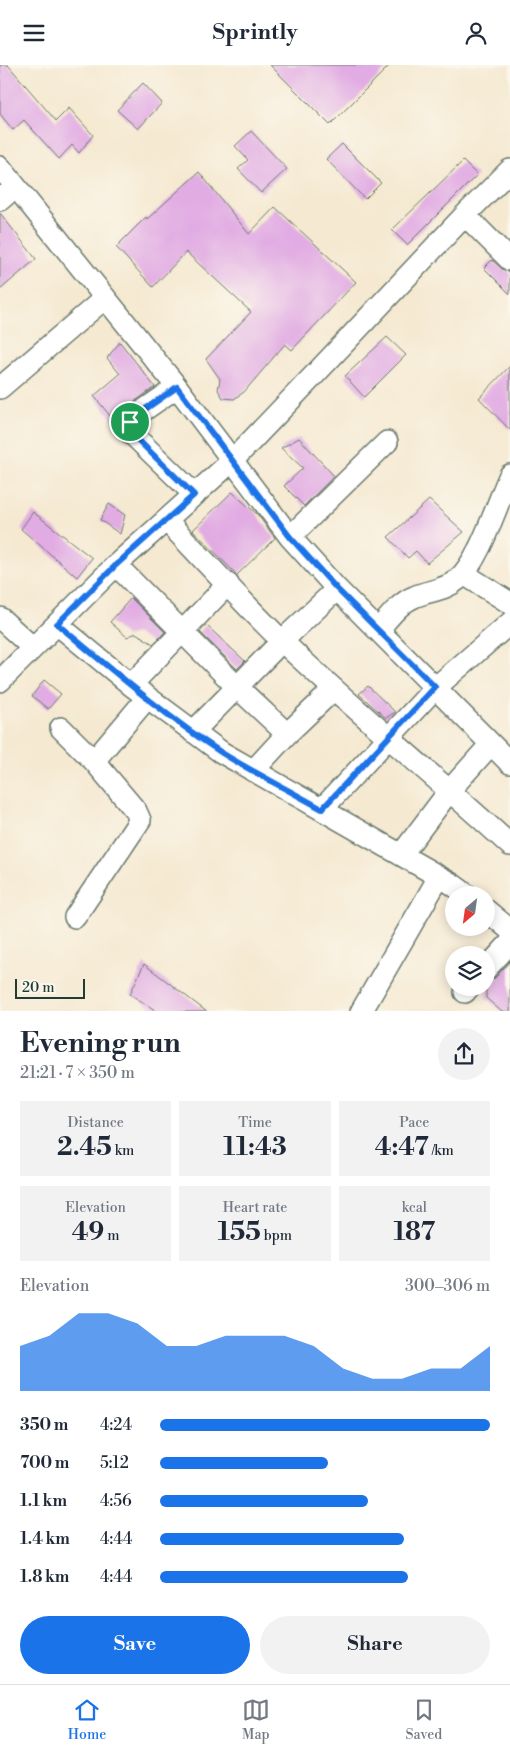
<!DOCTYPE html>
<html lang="en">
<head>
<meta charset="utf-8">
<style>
	:root { --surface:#fff; --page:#f2f2f3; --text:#1f2937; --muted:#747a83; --line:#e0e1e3; --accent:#1a73e8 }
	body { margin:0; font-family:"Libre Bodoni",serif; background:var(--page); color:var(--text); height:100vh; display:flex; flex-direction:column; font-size:19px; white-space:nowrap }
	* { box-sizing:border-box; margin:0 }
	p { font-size:16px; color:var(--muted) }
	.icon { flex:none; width:28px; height:28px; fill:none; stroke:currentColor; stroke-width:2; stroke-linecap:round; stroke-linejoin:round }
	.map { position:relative; height:946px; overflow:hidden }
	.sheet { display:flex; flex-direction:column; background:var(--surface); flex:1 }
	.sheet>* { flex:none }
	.needle { width:32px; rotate:209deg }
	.controls { position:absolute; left:445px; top:821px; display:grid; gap:10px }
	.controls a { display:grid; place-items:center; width:50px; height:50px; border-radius:50%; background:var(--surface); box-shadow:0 2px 12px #0003; font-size:25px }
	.scale { position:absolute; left:15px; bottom:12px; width:70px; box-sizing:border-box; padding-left:5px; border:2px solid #1f3d34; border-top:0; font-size:14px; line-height:18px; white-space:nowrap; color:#1f3d34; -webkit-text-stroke:4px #fbf7ec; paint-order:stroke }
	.pin { position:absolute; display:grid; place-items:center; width:42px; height:42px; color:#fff; margin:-21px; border:2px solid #fff; border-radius:50%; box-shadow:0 1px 5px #0007 }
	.round { display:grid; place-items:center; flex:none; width:52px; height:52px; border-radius:26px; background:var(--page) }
	.headline { display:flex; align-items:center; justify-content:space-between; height:85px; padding:0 20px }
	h1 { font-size:28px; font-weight:700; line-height:38px }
	.figures { display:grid; grid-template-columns:repeat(3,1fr); gap:8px; height:85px; padding:5px 20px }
	.figures div { display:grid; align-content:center; border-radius:0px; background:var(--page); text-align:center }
	.figures b { font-size:25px; font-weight:700 }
	.figures small { font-size:14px; font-weight:400 }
	.figures p { font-size:14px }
	.chart { height:140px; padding:10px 20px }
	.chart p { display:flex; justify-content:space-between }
	.chart svg { width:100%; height:90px; margin-top:5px; fill:var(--accent); opacity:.7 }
	.primary-button { display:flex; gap:10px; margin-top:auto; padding:10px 20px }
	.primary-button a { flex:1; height:58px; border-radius:30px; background:var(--accent); color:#fff; font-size:20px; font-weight:700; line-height:58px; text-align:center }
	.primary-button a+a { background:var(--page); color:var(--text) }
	ul { padding:0 20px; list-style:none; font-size:16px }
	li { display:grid; grid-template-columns:80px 60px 1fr; align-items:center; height:38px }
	li i { height:12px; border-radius:6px; background:var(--accent) }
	header { display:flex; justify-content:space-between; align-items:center; height:65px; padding:0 20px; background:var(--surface); font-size:22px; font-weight:700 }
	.dock { display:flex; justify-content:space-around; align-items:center; height:70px; border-top:1px solid var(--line); background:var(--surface); font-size:14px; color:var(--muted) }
	.dock a { display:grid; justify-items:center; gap:2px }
	.dock .on { color:var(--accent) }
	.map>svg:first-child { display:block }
	.building { fill:#e1ace3 }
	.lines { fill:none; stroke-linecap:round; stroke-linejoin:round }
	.minor-casing { stroke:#6a796b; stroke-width:24 }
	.minor { stroke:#fff; stroke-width:21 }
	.route-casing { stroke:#fff; stroke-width:10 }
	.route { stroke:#1a73e8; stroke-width:6 }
</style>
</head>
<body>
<header><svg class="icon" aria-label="menu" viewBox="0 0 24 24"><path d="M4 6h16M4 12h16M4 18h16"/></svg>Sprintly<svg class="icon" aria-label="person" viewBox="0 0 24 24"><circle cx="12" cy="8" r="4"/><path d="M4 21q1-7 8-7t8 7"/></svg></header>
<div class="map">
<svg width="510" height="947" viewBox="0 0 510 947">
	<rect width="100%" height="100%" fill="#fbf7ec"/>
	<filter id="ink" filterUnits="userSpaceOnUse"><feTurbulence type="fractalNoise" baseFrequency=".02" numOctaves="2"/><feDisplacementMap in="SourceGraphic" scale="10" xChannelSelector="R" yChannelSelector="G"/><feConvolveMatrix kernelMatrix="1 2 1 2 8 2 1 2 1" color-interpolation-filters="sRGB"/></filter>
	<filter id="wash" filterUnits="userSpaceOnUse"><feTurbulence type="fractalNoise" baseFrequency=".0096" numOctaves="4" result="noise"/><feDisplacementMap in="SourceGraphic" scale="20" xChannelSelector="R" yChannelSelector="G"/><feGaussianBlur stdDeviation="1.12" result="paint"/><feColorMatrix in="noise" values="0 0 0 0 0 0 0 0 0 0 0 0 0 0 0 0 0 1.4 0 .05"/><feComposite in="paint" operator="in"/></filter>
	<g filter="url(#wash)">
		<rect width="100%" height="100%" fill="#f5e9d1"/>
		<g id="blocks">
			<path class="building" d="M0,0h8l48,56 13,-13 24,27 -14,18 -7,-8 -13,14 -35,-39 -11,10 -13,-16z
				M270,0h120l-60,60z
				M143,18l19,20 -24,26 -21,-19z
				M251,66l36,38 -26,24 -23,-24 10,-9 -13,-14z
				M342,79l39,39 -16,16 -39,-40z
				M463,96l14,14 -70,70 -15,-15z
				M199,107l50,62 26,-27 81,75 -64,68 -7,-6 -41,48 -10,7 -11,-1 -5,-8 2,-11 -14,-20 45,-47 -65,-60 -33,35 -37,-40 30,-30 1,2z
				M0,148l36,46 -36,31z
				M492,195l10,9 8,3v22l-26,-26z
				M387,272l19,18 -42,42 -19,-21z
				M120,277l35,45 -28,20 -12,15 -21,-26 26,-22 -13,-16z
				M510,301v64l-31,-32z
				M299,373l35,38 -30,30 -20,-20 19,-18 -22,-20z
				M232,427l25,22 18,24 -38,37 -44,-45z
				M429,435l35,32 -37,31 -11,-12 -8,7 -20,-21z
				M109,439l16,11 -5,19 -20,-14z
				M33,447l59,46 -15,19 -56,-48z
				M131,533l34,34 -12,12 -17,-11 -9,4 -17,-15z
				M206,560l39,36 -8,8 -37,-37z
				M44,615l17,14 -13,15 -16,-13z
				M368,621l27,26 -9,6 -27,-24z
				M510,896v51h-8l-16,-14v-17l9,-3z
				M144,899l63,48h-49l-28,-18z"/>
		</g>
	</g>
	<g filter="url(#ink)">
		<use href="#blocks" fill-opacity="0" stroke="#6a796b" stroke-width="1"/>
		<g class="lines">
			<defs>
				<path id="minor" d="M0,102l177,220 113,150 47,52 173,174
					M0,135l15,-13
					M465,150l45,45
					M177,322l-43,30 -5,10 2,6 64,62
					M0,323l105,-90
					M167,456c38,40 76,82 116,121 73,70 152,134 227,203
					M290,472l97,-95
					M116,500l121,122 50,47
					M464,509l46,29
					M0,553l33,30
					M57,559l74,61 90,67 231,132 15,11
					M378,565c10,-11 21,-27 36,-33 15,-7 30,-6 43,-17 23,-19 40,-77 53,-105
					M0,616l116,-116 116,-104 87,-91 146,-155 45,-45
					M131,620l97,-101
					M61,663l33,33 42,50 4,9 -65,97
					M193,667l89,-91 55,-52
					M94,696l53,-63
					M253,706l34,-37 47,-45
					M322,744l113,-121 75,-65
					M401,790l49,-65 41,-46
					M486,845l24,20
					M486,904l24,-26
					M465,927l4,-5
					M361,947l78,-135"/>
			</defs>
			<use href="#minor" class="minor-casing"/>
			<use href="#minor" class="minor"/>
		</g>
	</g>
	<g class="lines" filter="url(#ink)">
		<defs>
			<path id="route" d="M177,322l113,150 47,52 98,98 -113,122c-33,-19 -68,-36 -100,-56 -58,-38 -112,-85 -165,-129l59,-59 78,-70 -63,-62 -2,-6 5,-10z"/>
		</defs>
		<use href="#route" class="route-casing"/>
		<use href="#route" class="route"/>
	</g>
</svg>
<div class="controls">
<a><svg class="needle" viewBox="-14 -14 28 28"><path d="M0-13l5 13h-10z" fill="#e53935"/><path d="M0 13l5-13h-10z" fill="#747a83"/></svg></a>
<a><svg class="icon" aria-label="layers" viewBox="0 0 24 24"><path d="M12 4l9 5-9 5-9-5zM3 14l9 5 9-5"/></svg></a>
</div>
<div class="scale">20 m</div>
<div class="pin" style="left:130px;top:357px;background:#1e9e55"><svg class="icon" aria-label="arrive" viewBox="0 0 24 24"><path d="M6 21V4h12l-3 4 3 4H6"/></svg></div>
</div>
<section class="sheet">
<div class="headline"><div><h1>Evening run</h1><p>21:21 · 7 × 350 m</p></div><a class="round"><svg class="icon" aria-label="share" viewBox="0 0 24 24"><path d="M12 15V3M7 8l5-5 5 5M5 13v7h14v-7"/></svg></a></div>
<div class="figures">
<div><p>Distance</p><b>2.45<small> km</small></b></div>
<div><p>Time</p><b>11:43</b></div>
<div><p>Pace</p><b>4:47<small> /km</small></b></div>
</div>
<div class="figures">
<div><p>Elevation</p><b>49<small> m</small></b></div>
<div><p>Heart rate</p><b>155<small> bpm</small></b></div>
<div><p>kcal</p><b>187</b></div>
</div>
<div class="chart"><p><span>Elevation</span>300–306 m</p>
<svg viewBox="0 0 160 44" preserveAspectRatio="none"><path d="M0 44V22L10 17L20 6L30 6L40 11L50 22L60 22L70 17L80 17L90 17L100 22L110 33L120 38L130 38L140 33L150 33L160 22V44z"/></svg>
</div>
<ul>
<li><b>350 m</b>4:24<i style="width:100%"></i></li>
<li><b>700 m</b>5:12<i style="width:51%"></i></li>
<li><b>1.1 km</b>4:56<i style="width:63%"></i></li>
<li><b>1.4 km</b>4:44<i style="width:74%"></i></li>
<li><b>1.8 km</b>4:44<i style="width:75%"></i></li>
</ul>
<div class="primary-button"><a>Save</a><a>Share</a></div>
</section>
<nav class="dock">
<a class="on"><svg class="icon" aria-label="home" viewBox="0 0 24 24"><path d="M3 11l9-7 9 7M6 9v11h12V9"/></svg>Home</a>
<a><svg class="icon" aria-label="map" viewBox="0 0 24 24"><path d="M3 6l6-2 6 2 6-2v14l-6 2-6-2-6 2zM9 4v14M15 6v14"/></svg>Map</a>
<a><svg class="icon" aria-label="saved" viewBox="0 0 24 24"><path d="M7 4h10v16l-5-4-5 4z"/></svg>Saved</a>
</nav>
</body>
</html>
